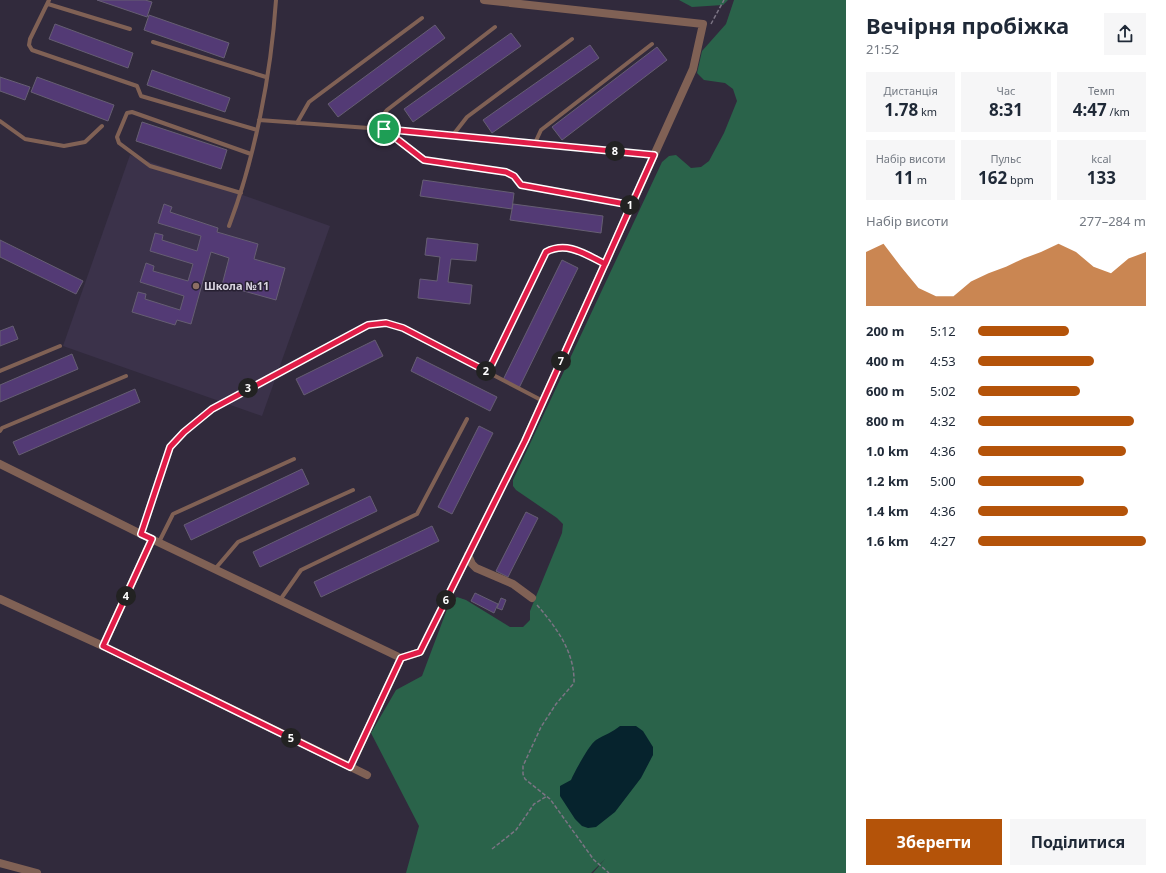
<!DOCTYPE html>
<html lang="uk">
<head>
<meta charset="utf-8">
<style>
	:root { --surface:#fff; --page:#f6f6f7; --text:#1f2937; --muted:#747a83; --accent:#b45309 }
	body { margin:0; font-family:"Noto Sans",sans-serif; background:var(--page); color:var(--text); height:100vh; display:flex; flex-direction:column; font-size:15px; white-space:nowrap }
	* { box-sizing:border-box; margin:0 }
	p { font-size:13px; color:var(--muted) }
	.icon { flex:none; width:22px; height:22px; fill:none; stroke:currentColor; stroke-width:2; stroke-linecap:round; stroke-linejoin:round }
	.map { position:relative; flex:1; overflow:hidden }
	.panel { display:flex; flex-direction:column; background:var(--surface); width:320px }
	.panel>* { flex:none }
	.pin { position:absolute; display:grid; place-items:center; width:34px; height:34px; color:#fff; margin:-17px; border:2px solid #fff; border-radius:50%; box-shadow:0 1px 4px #0007 }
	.km { position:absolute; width:20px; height:20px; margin:-10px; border-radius:50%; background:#222; color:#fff; font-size:11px; line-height:20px; text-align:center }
	.round { display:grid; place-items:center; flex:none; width:42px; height:42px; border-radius:0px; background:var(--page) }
	.head { display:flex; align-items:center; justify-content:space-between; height:68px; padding:0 20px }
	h1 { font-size:22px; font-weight:700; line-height:30px }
	.stats { display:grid; grid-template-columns:repeat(3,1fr); gap:6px; height:68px; padding:4px 20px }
	.stats div { display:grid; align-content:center; border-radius:0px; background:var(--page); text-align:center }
	.stats b { font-size:17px; font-weight:700 }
	.stats small { font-size:11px; font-weight:400 }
	.stats p { font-size:11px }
	.chart { height:112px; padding:8px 20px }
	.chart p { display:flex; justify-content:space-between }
	.chart svg { width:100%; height:72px; margin-top:4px; fill:var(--accent); opacity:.7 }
	.cta { display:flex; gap:8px; margin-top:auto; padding:8px 20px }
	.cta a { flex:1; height:46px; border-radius:0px; background:var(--accent); color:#fff; font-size:16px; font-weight:700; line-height:46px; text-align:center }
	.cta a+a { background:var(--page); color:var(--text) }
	ul { padding:0 20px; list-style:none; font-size:13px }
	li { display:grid; grid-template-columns:64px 48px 1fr; align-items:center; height:30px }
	li i { height:10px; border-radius:5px; background:var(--accent) }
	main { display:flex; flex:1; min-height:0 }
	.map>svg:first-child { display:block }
	.built { fill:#3b324a }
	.green { fill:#2a634a }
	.water { fill:#06232d }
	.building { fill:#533a75; stroke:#665e73 }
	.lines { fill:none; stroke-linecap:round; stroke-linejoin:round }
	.path { stroke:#7b7484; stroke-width:1.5; stroke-dasharray:4 2; stroke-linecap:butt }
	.lane { stroke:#806155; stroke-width:4 }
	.street { stroke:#806155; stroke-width:8 }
	.route-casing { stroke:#fff; stroke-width:8 }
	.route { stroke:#e11d48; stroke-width:5 }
	.education-dot { fill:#8d6e63; stroke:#272032; stroke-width:1.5 }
	.labels { text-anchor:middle; stroke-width:3; stroke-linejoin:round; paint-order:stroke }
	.poi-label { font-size:11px; font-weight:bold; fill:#d9d4e0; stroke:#272032; text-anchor:start }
</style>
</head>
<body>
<main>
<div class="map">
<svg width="846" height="873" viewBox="0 0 846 873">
	<rect width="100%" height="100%" fill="#312a3c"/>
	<path class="built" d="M130,155l200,71 -68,190 -199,-70z"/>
	<path class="green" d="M679,0h49l-5,5 -31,2z
		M734,0h112v873h-253l12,-14 -14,14h-185l13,-47 -48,-93 25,-43 26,-14 27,-72 8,-7 9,3 44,27h13l7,-7v-9l32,-78 1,-9 -6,-6 -41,-28 -3,-4v-6l149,-318 7,-6 7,-1 15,13 10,-1 8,-6 15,-28 13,-32 -4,-12 -8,-6 -21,-3 -7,-7 5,-22 24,-27z"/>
	<path class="water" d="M620,726h16l7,5 10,16v8l-12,23 -26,34 -19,15 -8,1 -6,-2 -7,-7 -15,-23v-10l11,-6c4,-9 18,-35 25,-40 8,-5 17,-8 24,-14z"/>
	<path class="building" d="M97,0h48l7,2 -5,15z
		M149,15l80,28 -5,15 -80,-28z
		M55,24l78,29 -5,15 -79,-29z
		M435,25l10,13 -107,79 -10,-13z
		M511,33l10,13 -108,76 -9,-13z
		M590,45l9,13 -107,75 -9,-13z
		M657,47l10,13 -105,80 -10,-13z
		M152,70l78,28 -5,14 -78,-27z
		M0,77l30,10 -5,13 -25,-9z
		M37,77l77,28 -6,16 -77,-29z
		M142,122l85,28 -6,19 -85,-28z
		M423,180l91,13 -2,16 -92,-13z
		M164,204l8,3 -2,5 48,16 -1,4 41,12 -4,15 31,9 -9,32 -54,-15 7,-27 -18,-6 -20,72 -14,-4 -2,5 -43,-13 6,-20 8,2 -1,5 35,11 4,-14 -44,-14 6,-19 8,3 -1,5 35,10 5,-17 -43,-13 5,-18 8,2 -1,5 35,11 4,-15 -43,-13z
		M513,204l90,12 -2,17 -91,-13z
		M427,238l51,6 -2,17 -25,-2 -3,23 24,3 -2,19 -52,-6 2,-19 17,2 3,-24 -15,-2z
		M0,240l83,41 -7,13 -76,-37z
		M562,260l16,8 -59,120 -16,-8z
		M13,326l5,13 -18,7v-15z
		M375,340l8,16 -79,39 -8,-16z
		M72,354l6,15 -78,33v-17z
		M417,357l80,40 -7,14 -79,-40z
		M135,389l5,13 -121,53 -6,-13z
		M479,426l14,7 -41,81 -14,-7z
		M302,469l7,15 -118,56 -7,-15z
		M370,496l7,15 -117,56 -7,-15z
		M526,512l12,6 -30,59 -12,-6z
		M432,526l7,15 -118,56 -7,-15z
		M475,593l23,11 -4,9 -23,-12z
		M501,598l5,2 -4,10 -5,-2z"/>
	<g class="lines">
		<path class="path" d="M711,24l13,-24
			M537,605c19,22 38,47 37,78l-18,21 -15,23 -18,39v8l2,5 25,20 44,61 15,13
			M492,849l24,-19 18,-26 13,-8"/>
		<path class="lane" d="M49,0l-19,39 -1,6 3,5 105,36 4,10 116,34
			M48,4l82,25
			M153,42l113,35
			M259,120l151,11 244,24
			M0,121l25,18 39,7 21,-4 17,-16
			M297,123l12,-21 113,-84
			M373,128l14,-18 108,-83
			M384,129l40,31 82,12 8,4 7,9 110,20
			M453,135l14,-18 105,-78
			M535,143l6,-13 111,-86
			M241,193l-91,-27 -31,-23 -2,-6 10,-24 5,-1 119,42
			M229,226c26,-69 42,-151 47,-226
			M0,371l60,-25
			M488,372l58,-121c21,-10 39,3 59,13
			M0,431l2,-3 124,-52
			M141,534l29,-87 14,-15 28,-23 156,-84 18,-2 17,5 140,73
			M159,542l14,-28 121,-55
			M215,569l23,-27 115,-52
			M280,600l21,-30 116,-56 50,-95"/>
		<path class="street" d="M0,464l141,70 260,124 19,-6 105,-211 168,-372 10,-45 -219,-24
			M468,555l4,9 4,4 37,16 19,14
			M0,599l103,47 264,129
			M103,646l49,-107
			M350,767l51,-109
			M0,863l37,10"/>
	</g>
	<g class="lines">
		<defs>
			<path id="route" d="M384,129l40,31 82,12 8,4 7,9 110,20 -26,59c-20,-10 -38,-23 -59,-12l-58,120 -85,-44 -17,-5 -18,2 -156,84 -28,23 -14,15 -29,87 11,5 -49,107 247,121 51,-109 19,-6 105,-211 129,-286 -270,-26"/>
		</defs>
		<use href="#route" class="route-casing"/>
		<use href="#route" class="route"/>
	</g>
	<circle class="education-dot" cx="196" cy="286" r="4"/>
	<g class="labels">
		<g class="poi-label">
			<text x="204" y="290">Школа №11</text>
		</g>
	</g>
</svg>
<div class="pin" style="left:384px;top:129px;background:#1e9e55"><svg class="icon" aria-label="arrive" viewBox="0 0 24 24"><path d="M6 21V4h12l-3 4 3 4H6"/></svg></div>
<b class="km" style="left:630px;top:205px">1</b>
<b class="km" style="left:486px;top:371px">2</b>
<b class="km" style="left:248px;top:388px">3</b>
<b class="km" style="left:126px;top:596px">4</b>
<b class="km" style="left:291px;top:738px">5</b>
<b class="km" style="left:446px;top:600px">6</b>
<b class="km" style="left:561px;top:361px">7</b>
<b class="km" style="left:615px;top:151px">8</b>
</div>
<section class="panel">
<div class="head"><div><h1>Вечірня пробіжка</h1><p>21:52</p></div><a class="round"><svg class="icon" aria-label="share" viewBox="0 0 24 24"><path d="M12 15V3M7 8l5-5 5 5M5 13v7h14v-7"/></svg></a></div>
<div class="stats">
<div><p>Дистанція</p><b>1.78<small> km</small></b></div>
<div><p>Час</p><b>8:31</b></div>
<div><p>Темп</p><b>4:47<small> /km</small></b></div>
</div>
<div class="stats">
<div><p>Набір висоти</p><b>11<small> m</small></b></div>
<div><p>Пульс</p><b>162<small> bpm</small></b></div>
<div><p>kcal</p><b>133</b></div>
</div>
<div class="chart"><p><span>Набір висоти</span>277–284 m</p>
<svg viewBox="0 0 160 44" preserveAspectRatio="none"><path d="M0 44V11L10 6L20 20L30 33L40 38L50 38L60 29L70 24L80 20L90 15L100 11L110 6L120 11L130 20L140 24L150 15L160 11V44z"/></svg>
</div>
<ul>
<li><b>200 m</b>5:12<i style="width:54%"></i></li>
<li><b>400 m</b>4:53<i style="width:69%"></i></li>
<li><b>600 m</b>5:02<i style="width:61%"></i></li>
<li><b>800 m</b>4:32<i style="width:93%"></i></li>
<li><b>1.0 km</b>4:36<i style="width:88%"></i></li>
<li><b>1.2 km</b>5:00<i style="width:63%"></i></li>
<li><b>1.4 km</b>4:36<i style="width:89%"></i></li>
<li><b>1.6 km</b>4:27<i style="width:100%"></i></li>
</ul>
<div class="cta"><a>Зберегти</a><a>Поділитися</a></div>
</section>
</main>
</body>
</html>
